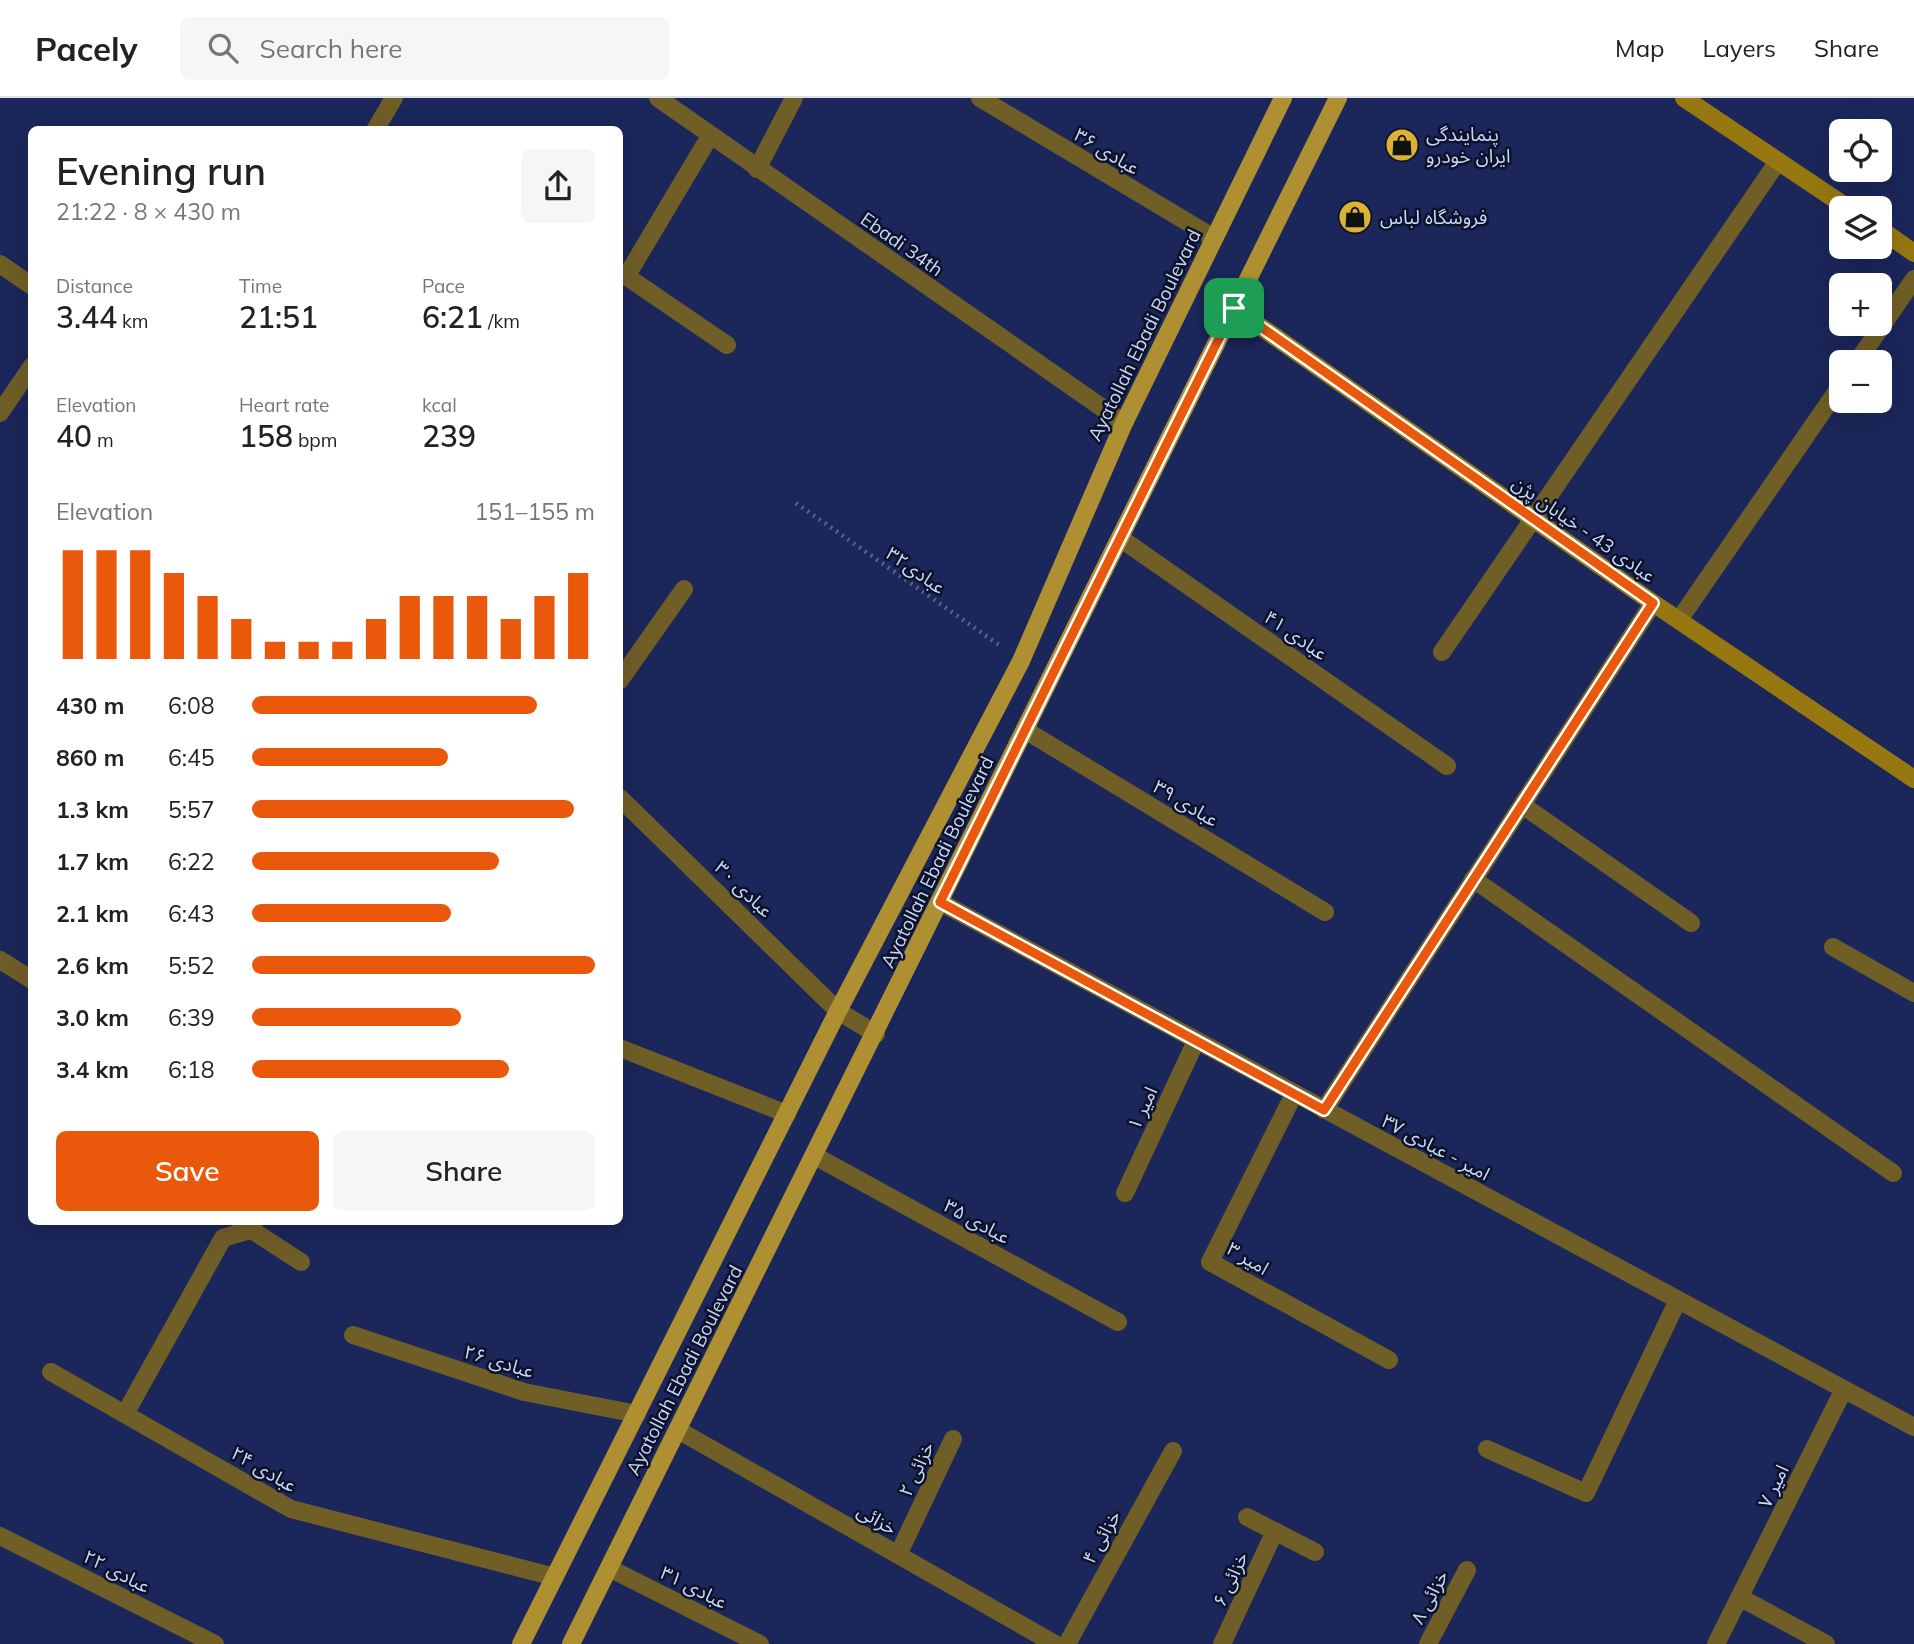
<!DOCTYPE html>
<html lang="en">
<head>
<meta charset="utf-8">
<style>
	:root { --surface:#fff; --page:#f6f6f6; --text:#222; --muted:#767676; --line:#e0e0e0; --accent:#ea580c }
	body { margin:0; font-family:Mulish,"Noto Sans Arabic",sans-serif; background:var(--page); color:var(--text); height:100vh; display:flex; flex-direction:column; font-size:26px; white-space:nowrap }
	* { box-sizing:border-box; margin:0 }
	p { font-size:23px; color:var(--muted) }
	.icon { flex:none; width:38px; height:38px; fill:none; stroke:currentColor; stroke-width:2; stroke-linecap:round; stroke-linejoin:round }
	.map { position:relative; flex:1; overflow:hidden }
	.panel { position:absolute; left:28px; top:28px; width:595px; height:1099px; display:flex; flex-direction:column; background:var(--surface); border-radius:10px; box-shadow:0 7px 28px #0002 }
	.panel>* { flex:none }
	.fabs { position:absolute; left:1829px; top:21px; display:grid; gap:14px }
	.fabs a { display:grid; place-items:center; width:63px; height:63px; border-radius:10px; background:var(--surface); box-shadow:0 7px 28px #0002; font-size:35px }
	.pin { position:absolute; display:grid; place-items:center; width:60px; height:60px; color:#fff; margin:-30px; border-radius:14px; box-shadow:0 4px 10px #0006 }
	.round { display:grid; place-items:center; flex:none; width:74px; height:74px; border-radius:10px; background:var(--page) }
	.overview { display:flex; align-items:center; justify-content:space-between; height:119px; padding:0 28px }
	h1 { font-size:38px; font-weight:600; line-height:52px }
	.figures { display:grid; grid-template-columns:repeat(3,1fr); gap:10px; height:119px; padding:7px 28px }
	.figures div { display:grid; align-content:center }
	.figures b { font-size:30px; font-weight:600 }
	.figures small { font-size:19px; font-weight:400 }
	.figures p { font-size:19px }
	.chart { height:196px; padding:14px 28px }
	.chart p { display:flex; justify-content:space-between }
	.chart svg { width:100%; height:126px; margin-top:7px; stroke:var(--accent); stroke-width:6 }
	.action { display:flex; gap:14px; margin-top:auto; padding:14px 28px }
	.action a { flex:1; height:80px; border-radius:10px; background:var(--accent); color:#fff; font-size:28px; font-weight:600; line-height:80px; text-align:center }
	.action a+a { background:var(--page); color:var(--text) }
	ul { padding:0 28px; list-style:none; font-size:23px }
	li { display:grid; grid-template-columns:112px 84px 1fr; align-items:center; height:52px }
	li i { height:18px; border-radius:9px; background:var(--accent) }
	header { display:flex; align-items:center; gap:42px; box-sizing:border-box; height:98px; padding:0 35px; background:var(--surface); border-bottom:2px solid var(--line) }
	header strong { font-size:33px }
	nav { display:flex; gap:38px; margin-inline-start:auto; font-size:24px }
	.search { width:490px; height:63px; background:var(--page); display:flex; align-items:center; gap:18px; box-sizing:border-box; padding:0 24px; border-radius:10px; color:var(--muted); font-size:26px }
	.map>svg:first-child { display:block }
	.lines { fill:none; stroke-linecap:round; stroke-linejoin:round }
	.path { stroke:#596491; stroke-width:4.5; stroke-dasharray:2 5; stroke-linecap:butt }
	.lane { stroke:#705e27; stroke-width:18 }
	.street { stroke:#705e27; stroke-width:18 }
	.secondary { stroke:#977810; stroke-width:18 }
	.primary { stroke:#ae8f31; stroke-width:18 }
	.route-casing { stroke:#fff; stroke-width:14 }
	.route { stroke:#ea580c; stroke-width:9 }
	.labels { text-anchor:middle; stroke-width:5; stroke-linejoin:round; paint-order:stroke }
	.poi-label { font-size:19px; fill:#ccd7f8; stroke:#0c1229; text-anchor:start }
	.street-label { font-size:19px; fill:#ccd7f8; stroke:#0c1229 }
</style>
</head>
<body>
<header>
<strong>Pacely</strong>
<div class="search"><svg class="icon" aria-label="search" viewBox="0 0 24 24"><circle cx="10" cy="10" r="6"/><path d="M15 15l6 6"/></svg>Search here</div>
<nav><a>Map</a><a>Layers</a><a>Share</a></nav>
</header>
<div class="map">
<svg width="1914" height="1546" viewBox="0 0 1914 1546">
	<rect width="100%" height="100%" fill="#1b265a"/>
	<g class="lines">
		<path class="path" d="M796,405l203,142"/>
		<path class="lane" d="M980,0l234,140
			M757,71l37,-71
			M241,1125l60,39
			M125,1316l98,-176 27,-8 4,-8"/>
		<path class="street" d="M658,0l466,325
			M375,32l19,-32
			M0,166l32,22
			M620,174l107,73
			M626,179l84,-141
			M1857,264l57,-83
			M0,315l32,-47
			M1120,440l327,228
			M1679,522l162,-235
			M1442,554l336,-491
			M620,582l64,-91
			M1025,632l300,182
			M620,700l218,213 38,23
			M1522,707l169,118
			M1473,781l420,294
			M940,804l974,525
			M1833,849l81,46
			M0,862l32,20
			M620,950l167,66
			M1294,996l-84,168 179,98
			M1324,1012l329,-507
			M815,1058l303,166
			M1125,1095l71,-152
			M353,1237l171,57 113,22
			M51,1274l240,137 264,68
			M678,1332l377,214
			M1487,1351l99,44 91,-191
			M1247,1419l68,35
			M0,1438l215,108
			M898,1457l55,-116
			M609,1470l151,76
			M1741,1500l85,46
			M1067,1546l106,-193
			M1222,1546l53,-113
			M1428,1546l39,-74
			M1716,1546l127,-253"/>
		<path class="secondary" d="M1684,0l164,110
			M1880,131l34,24
			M1234,210l419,295 261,176"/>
		<path class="primary" d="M521,1546l317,-633 183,-350 103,-238 159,-325
			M571,1546l767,-1546"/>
	</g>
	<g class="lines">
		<defs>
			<path id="route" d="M1234,210l419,295 -329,507 -384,-208z"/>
		</defs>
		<use href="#route" class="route-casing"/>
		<use href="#route" class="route"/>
	</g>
	<defs>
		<symbol id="shop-disc" viewBox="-11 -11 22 22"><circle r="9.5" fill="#dbb233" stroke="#0c1229"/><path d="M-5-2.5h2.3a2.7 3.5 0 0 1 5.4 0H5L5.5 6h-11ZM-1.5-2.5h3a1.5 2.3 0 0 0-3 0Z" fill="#111"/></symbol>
	</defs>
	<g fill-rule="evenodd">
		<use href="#shop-disc" x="1383" y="28" width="38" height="38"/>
		<use href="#shop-disc" x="1336" y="100" width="38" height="38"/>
	</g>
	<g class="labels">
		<g class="poi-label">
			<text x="1426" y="43">پنمایندگی<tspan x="1426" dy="22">ایران خودرو</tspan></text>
			<text x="1380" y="126">فروشگاه لباس</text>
		</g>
		<g class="street-label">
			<text transform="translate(1107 53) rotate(31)" y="7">عبادی ۳۶</text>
			<text transform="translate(902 146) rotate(35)" y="7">Ebadi 34th</text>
			<text transform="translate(1144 237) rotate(-64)" y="7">Ayatollah Ebadi Boulevard</text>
			<text transform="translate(1584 431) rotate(35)" y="7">عبادی 43 - خیابان پژن</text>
			<text transform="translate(916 472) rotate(35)" y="7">عبادی۳۲</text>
			<text transform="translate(1296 537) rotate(35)" y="7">عبادی ۴۱</text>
			<text transform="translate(1186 705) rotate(31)" y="7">عبادی ۳۹</text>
			<text transform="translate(937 764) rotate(-64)" y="7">Ayatollah Ebadi Boulevard</text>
			<text transform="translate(744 791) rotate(44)" y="7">عبادی ۳۰</text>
			<text transform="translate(1142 1010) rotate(-65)" y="7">امیر ۱</text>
			<text transform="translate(1436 1049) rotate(28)" y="7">امیر - عبادی ۳۷</text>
			<text transform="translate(977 1123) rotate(29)" y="7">عبادی ۳۵</text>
			<text transform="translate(1248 1160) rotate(31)" y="7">امیر ۳</text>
			<text transform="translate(499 1263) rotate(17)" y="7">عبادی ۲۶</text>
			<text transform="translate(684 1272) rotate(-63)" y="7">Ayatollah Ebadi Boulevard</text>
			<text transform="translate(264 1371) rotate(30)" y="7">عبادی ۲۴</text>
			<text transform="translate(916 1371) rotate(-65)" y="7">خزائی ۲</text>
			<text transform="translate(1773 1388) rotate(-64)" y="7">امیر ۷</text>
			<text transform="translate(877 1421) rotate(30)" y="7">خزائی</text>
			<text transform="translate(1101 1439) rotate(-61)" y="7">خزائی ۴</text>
			<text transform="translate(117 1473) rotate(27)" y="7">عبادی ۲۲</text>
			<text transform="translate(1230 1481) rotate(-65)" y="7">خزائی ۶</text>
			<text transform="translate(694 1489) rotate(27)" y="7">عبادی ۳۱</text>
			<text transform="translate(1429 1499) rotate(-62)" y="7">خزائی ۸</text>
		</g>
	</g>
</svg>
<div class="fabs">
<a><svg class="icon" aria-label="locate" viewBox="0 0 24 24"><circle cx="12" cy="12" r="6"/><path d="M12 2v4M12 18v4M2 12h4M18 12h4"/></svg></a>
<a><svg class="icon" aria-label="layers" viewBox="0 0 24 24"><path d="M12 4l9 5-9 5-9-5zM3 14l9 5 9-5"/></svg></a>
<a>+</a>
<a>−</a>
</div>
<div class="pin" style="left:1234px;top:210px;background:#1e9e55"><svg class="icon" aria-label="arrive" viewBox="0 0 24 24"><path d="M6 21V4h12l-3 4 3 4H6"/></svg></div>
<section class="panel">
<div class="overview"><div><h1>Evening run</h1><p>21:22 · 8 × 430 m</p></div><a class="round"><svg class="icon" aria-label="share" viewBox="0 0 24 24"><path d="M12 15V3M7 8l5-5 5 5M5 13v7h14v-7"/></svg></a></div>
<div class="figures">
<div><p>Distance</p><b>3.44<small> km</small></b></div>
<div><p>Time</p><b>21:51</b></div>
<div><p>Pace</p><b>6:21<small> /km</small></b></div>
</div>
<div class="figures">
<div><p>Elevation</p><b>40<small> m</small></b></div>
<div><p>Heart rate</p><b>158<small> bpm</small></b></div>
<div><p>kcal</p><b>239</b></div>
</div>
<div class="chart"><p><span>Elevation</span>151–155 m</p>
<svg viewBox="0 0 160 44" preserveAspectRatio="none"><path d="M5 44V6M15 44V6M25 44V6M35 44V14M45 44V22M55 44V30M65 44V38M75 44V38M85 44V38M95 44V30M105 44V22M115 44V22M125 44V22M135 44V30M145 44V22M155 44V14"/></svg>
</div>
<ul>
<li><b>430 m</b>6:08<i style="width:83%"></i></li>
<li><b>860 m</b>6:45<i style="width:57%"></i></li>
<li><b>1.3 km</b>5:57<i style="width:94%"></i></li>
<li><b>1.7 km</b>6:22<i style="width:72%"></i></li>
<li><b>2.1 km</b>6:43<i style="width:58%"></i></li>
<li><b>2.6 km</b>5:52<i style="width:100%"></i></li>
<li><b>3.0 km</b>6:39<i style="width:61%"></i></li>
<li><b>3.4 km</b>6:18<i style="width:75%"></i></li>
</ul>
<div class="action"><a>Save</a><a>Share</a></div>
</section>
</div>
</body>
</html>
